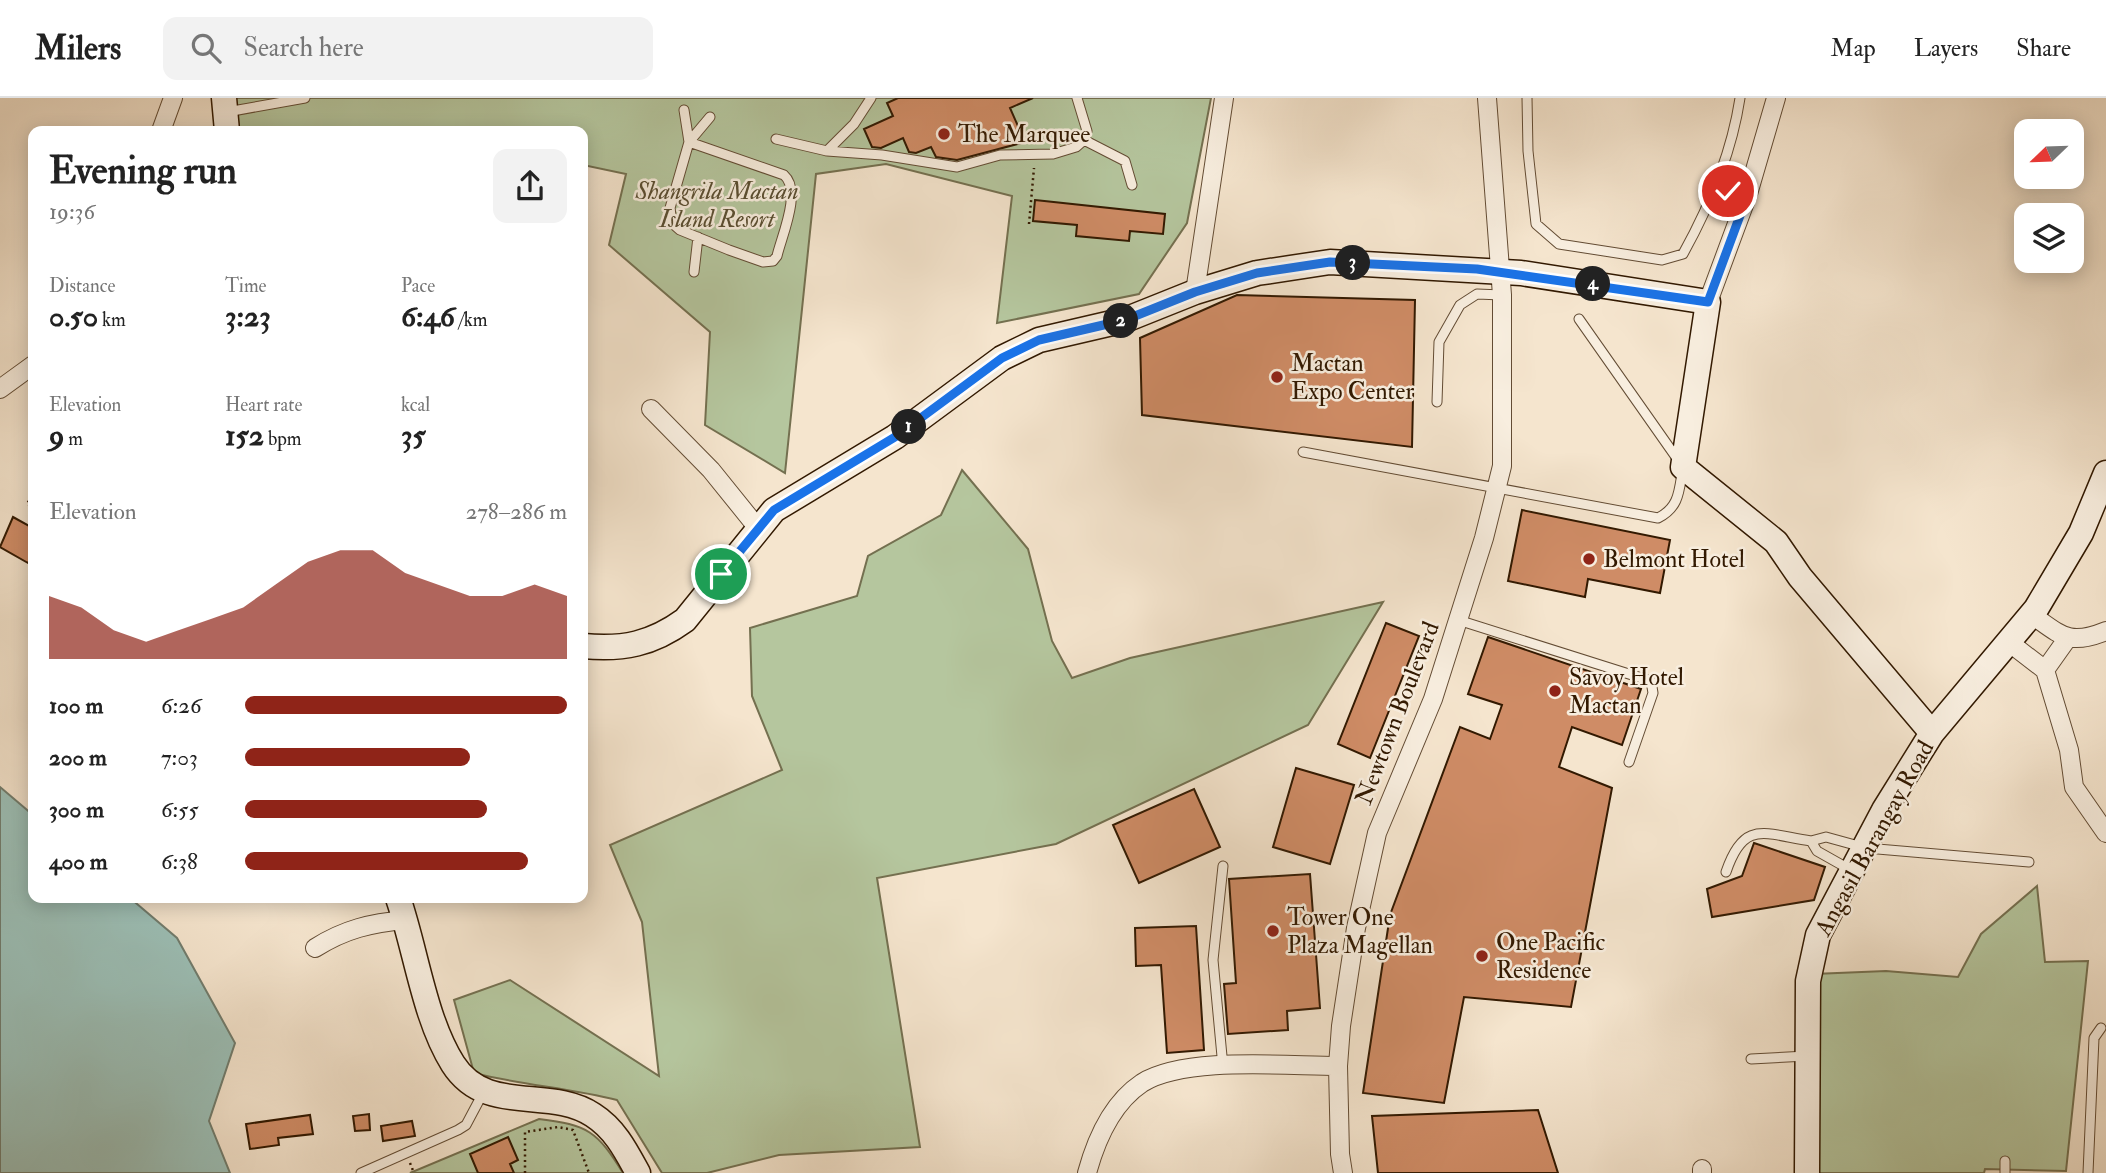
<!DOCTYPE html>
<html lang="en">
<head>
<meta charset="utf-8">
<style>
	:root { --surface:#fff; --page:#f2f2f2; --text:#222; --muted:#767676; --line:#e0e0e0; --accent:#8f2418 }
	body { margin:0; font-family:"IM FELL Double Pica",serif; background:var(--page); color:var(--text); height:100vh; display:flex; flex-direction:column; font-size:26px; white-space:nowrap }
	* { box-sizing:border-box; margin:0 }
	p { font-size:23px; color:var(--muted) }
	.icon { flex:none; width:38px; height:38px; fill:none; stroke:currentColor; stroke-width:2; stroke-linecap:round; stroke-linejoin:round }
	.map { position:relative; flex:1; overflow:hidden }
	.drawer { position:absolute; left:28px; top:28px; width:560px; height:777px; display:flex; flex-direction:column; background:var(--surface); border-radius:14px; box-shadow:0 4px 18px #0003 }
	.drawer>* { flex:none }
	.needle { width:46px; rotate:247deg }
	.controls { position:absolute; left:2014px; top:21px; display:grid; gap:14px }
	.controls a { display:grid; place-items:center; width:70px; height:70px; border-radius:14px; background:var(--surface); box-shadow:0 4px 18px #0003; font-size:35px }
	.pin { position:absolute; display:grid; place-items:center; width:60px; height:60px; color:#fff; margin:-30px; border:4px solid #fff; border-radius:50%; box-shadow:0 2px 7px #0007 }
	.km { position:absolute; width:35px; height:35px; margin:-18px; border-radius:50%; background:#222; color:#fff; font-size:19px; line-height:35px; text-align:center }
	.round { display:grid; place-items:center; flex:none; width:74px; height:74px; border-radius:14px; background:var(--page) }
	.summary { display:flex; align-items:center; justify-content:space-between; height:119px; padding:0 21px }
	h1 { font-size:38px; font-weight:800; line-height:52px }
	.figures { display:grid; grid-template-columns:repeat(3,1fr); gap:10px; height:119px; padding:7px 21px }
	.figures div { display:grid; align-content:center }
	.figures b { font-size:30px; font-weight:800 }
	.figures small { font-size:19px; font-weight:400 }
	.figures p { font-size:19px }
	.chart { height:196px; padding:14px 21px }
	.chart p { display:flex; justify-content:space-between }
	.chart svg { width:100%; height:126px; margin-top:7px; fill:var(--accent); opacity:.7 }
	ul { padding:0 21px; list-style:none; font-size:23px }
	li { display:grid; grid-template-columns:112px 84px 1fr; align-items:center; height:52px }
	li i { height:18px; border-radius:9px; background:var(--accent) }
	header { display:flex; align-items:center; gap:42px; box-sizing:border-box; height:98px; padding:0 35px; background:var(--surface); border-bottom:2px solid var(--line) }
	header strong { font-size:33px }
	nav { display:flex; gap:38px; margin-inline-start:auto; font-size:24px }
	.search { width:490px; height:63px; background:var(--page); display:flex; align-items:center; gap:18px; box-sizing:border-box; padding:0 24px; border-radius:14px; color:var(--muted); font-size:26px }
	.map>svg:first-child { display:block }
	.green { fill:#b5c69e; stroke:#747050; stroke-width:2 }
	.water { fill:#9cbfb6; stroke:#727d6e; stroke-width:2 }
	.building { fill:#cf8c66; stroke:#321901; stroke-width:2 }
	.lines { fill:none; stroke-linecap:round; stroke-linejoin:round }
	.lane-casing { stroke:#634c34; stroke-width:11 }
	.street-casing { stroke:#634c34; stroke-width:20 }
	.secondary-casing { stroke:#321901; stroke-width:27 }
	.path { stroke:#321901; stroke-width:2.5; stroke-dasharray:2 3.5; stroke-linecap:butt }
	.lane { stroke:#f8eedf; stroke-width:9 }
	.street { stroke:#f8eedf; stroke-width:18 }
	.secondary { stroke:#f8eedf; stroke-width:24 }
	.route-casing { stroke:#fff; stroke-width:14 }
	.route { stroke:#1a73e8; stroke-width:9 }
	.poi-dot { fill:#8f2418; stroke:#f8eedf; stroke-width:2.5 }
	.labels { text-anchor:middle; stroke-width:5; stroke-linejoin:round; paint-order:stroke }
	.poi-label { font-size:24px; fill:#321901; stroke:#f8eedf; text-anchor:start }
	.park-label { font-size:24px; font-style:italic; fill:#594d30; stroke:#f8eedf }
	.street-label { font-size:24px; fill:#321901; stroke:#f8eedf }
</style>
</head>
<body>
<header>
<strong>Milers</strong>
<div class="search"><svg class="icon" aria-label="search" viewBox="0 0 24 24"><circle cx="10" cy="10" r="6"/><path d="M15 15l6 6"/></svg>Search here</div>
<nav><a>Map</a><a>Layers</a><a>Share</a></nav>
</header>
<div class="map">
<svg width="2106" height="1075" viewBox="0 0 2106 1075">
	<rect width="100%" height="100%" fill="#f5e5ce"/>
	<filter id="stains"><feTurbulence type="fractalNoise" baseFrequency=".00286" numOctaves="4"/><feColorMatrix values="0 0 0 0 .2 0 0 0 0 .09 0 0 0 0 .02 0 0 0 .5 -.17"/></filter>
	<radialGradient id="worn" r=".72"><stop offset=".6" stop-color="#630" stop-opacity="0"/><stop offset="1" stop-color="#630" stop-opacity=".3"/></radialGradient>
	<path class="green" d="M236,0h975l-24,125 -48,71 -142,29 15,-127 -126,-32 -70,10 -31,299 -80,-48 5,-93 -101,-87 17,-71 -43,-9v-34h-344z
		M962,372l66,79 24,92 20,37 58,-20 253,-56 -75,123 -252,119 -179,34 43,269 -141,8 -72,18h-45l-45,-73c-47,-12 -96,-15 -143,-27l-20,-73 56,-20 149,96 -17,-154 -32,-77 172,-75 -30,-74 -2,-68 107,-32 11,-40 73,-41z
		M2037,788l8,76 43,-1 -22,210 -81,-2 -1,4h-168l-2,-199 72,-3 72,6 23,-43z
		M539,1021c49,6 58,12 84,54h-213z"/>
	<path class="water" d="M0,689l33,28v83h97l47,40 58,105 -26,78 21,52h-230z"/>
	<path class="building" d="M898,0h135l-23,10 15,34 -68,18 -21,-3 -5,-10 -15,6 -7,-1 -6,-14 -22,10 -9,-1 -8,-18 29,-13 -6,-13z
		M1035,102l130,14 -2,20 -33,-3 -1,10 -53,-5 1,-11 -44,-4z
		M1237,197l178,5 -3,147 -270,-32 -2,-77z
		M1522,412l148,30 -10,53 -72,-14 -3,18 -77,-16z
		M13,419l20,11v26l-5,9 -28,-16z
		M1386,525l33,13 -49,122 -32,-14z
		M1488,539l153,52 -19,56 -50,-18 -13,40 53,21 -41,219 -107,-10 -20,106 -81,-10 27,-178 70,-188 30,12 12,-34 -34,-11z
		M1296,670l58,17 -24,79 -57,-17z
		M1194,691l26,58 -81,36 -26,-58z
		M1754,745l71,24 -11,33 -102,17 -5,-28 35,-13z
		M1310,776l10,134 -33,3 1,19 -60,4 -4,-50 12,-1 -7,-104z
		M1196,828l8,124 -37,3 -6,-88 -25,1 -1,-38z
		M1538,1012l20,63h-180l-6,-57z
		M369,1016l1,16 -15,1 -2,-15z
		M310,1017l3,19 -35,4 1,7 -29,4 -4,-25z
		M412,1023l3,15 -32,5 -2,-15z
		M508,1039l10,23 -8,4 4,9h-36l-8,-19z"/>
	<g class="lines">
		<defs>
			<path id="lane" d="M1527,0l1,53 8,73 23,20 103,16 21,-6c26,-47 49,-103 57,-156
				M684,12l5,32 -19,66 2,15 8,7 49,20 34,12 10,-1 4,-5c5,-21 25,-65 7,-81l-95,-33
				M227,14l78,-14
				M776,41l51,12 55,4 75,12 43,-12 53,-1 23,-7 8,-7 3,-9 -10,-33
				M1084,42l41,21 7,24
				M689,44l21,-25
				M827,53l27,-27 17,-26
				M1714,89l34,7
				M694,174l4,-35
				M1437,304l2,-60 21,-37 17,-11 25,1
				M1303,354l355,66c22,-11 21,-28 25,-51l-104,-148
				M1458,522l193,61 2,12 -24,69
				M1811,743l15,-4 40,11 163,14
				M1223,768l-10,94 10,107
				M1726,774c18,-53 38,-38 85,-31l6,10 32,18
				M1751,961l56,-3
				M361,1075l97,-43 8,-5 17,-32
				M2005,1075v-12
				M2088,1075l6,-135 7,-10"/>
			<path id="street" d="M161,33l12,-33
				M1195,194l29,-194
				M1708,204l40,-108 28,-96
				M0,291l33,-24
				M651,311l60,61 46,57
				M2032,517c30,21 37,31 74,16
				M2010,545l35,27 24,80 5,37 32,46
				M2045,572l22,-31
				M315,850c30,-19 56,-25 91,-28
				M1702,1071v4
				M1087,1075c9,-33 25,-70 55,-90 43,-27 144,-17 196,-17
				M1343,1075l-3,-19 -2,-88 3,-40 15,-98 21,-95 56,-134 51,-161 18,-72v-171l-15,-197"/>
			<path id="secondary" d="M224,0l3,33
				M583,548c40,4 69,-2 102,-26l89,-110 121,-73 107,-79 37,-18 86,-20 70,-28 62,-19 73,-11 191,11 187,29 -25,165 93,75 24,35 132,156
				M398,800c18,52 26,120 55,166 33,52 96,22 140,51 22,14 33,36 45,58
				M1807,1075l1,-192 10,-46 66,-125 48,-77 104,-124 45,-76 25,-60"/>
		</defs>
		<use href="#lane" class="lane-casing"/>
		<use href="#street" class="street-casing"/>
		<use href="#secondary" class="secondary-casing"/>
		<path class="path" d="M1029,126l5,-56
			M33,399l-6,6 6,7
			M29,402l4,-7
			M410,1065l4,10
			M525,1075v-41l33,-5 15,3 16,43"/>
		<use href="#lane" class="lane"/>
		<use href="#street" class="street"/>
		<use href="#secondary" class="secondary"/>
	</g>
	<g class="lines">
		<defs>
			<path id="route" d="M721,476l53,-64 121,-73 107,-79 37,-18 86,-20 70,-28 62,-19 73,-11 147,7 231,33 40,-108 -20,-3"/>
		</defs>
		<use href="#route" class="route-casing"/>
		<use href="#route" class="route"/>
	</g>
	<g class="poi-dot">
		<circle cx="944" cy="36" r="7"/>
		<circle cx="1277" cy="279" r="7"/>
		<circle cx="1589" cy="461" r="7"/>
		<circle cx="1555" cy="593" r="7"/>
		<circle cx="1273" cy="833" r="7"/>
		<circle cx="1482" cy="858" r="7"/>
	</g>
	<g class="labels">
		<g class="poi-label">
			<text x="958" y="44">The Marquee</text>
			<text x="1291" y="273">Mactan<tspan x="1291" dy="28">Expo Center</tspan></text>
			<text x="1603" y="469">Belmont Hotel</text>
			<text x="1569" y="587">Savoy Hotel<tspan x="1569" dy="28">Mactan</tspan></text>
			<text x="1287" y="827">Tower One<tspan x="1287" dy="28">Plaza Magellan</tspan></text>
			<text x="1496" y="852">One Pacific<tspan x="1496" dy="28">Residence</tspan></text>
		</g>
		<g class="park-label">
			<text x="717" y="101">Shangrila Mactan<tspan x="717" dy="28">Island Resort</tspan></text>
		</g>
		<g class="street-label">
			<text transform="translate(1397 615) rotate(-69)" y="8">Newtown Boulevard</text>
			<text transform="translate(1874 740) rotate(-61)" y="8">Angasil Barangay Road</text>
		</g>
	</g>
	<rect width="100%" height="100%" filter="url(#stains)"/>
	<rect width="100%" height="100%" fill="url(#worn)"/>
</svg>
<div class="controls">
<a><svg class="needle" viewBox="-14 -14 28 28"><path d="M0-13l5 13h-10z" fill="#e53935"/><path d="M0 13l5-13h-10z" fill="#767676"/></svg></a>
<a><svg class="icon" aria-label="layers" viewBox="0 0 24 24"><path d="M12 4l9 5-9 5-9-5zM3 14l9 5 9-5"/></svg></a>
</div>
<div class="pin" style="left:721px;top:476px;background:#1e9e55"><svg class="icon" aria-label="arrive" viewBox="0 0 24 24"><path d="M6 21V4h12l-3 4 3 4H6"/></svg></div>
<div class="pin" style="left:1728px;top:93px;background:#d93025"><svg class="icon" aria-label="check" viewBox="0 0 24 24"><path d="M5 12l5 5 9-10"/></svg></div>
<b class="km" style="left:909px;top:329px">1</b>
<b class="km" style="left:1121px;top:223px">2</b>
<b class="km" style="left:1353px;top:165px">3</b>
<b class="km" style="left:1593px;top:186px">4</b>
<section class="drawer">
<div class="summary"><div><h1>Evening run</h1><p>19:36</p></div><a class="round"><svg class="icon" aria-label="share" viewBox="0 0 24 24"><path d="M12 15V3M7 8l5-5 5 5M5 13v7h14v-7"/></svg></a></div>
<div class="figures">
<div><p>Distance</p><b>0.50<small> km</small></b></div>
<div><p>Time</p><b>3:23</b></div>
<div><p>Pace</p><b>6:46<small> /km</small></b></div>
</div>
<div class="figures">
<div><p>Elevation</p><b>9<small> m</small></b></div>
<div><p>Heart rate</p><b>152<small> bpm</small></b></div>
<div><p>kcal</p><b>35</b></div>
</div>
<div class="chart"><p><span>Elevation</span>278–286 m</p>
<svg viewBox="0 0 160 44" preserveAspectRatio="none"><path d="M0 44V22L10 26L20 34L30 38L40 34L50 30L60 26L70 18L80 10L90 6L100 6L110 14L120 18L130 22L140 22L150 18L160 22V44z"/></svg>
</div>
<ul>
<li><b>100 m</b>6:26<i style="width:100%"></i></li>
<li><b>200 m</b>7:03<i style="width:70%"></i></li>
<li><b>300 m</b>6:55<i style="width:75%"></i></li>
<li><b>400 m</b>6:38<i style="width:88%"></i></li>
</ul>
</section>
</div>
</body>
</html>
